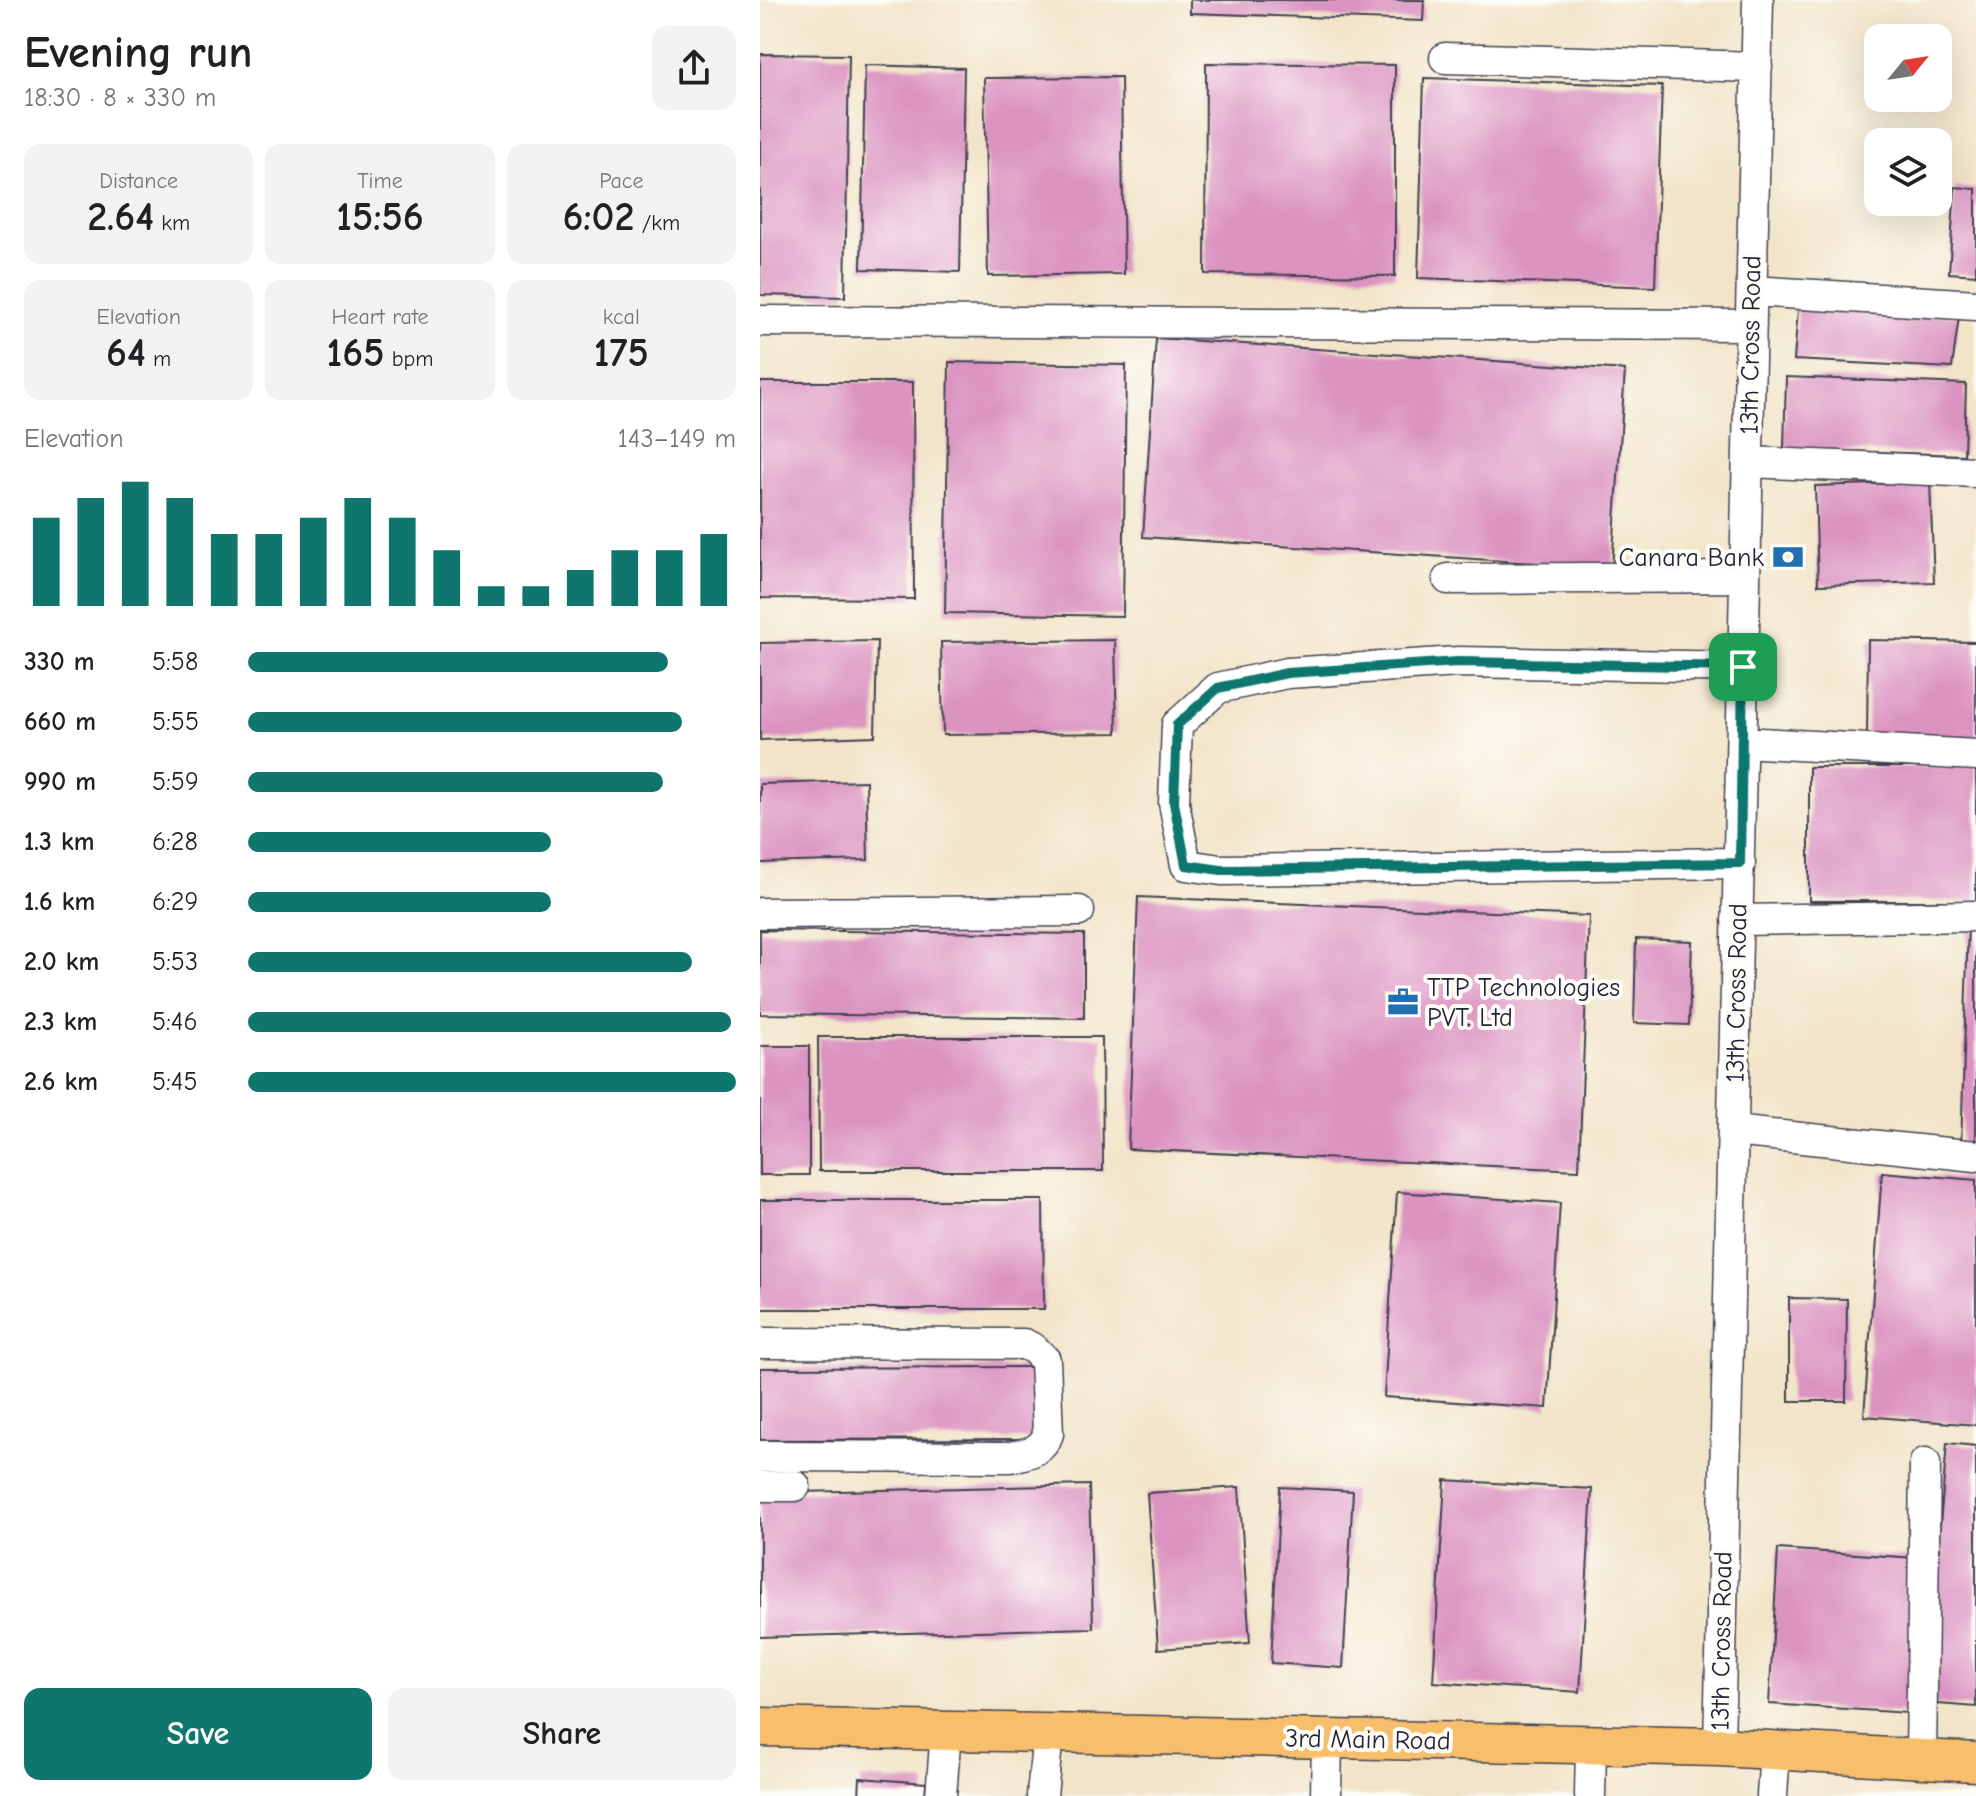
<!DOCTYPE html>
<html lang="en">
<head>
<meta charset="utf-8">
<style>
	:root { --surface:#fff; --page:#f2f2f2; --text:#202124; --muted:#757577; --accent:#0f766e }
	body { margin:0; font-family:"Comic Neue",sans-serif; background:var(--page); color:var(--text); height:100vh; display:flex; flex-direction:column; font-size:30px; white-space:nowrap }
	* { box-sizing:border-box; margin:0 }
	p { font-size:26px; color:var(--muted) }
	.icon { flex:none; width:44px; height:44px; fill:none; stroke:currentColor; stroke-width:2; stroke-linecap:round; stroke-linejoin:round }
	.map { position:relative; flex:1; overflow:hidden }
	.details { display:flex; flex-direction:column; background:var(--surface); width:760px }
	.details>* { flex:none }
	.needle { width:52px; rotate:60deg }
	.buttons { position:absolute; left:1104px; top:24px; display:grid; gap:16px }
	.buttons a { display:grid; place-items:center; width:88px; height:88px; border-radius:16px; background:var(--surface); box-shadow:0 8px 32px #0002; font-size:40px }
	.pin { position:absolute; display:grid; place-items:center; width:68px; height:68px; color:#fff; margin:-34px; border-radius:16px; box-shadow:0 4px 12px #0006 }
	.round { display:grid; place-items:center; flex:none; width:84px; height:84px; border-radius:16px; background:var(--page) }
	.summary { display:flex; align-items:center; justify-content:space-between; height:136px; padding:0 24px }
	h1 { font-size:44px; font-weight:800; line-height:60px }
	.stats { display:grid; grid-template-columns:repeat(3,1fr); gap:12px; height:136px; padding:8px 24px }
	.stats div { display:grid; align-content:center; border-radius:16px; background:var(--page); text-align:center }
	.stats b { font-size:40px; font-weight:800 }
	.stats small { font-size:22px; font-weight:400 }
	.stats p { font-size:22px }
	.chart { height:224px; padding:16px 24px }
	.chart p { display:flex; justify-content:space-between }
	.chart svg { width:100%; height:144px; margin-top:8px; stroke:var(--accent); stroke-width:6 }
	.primary-button { display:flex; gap:16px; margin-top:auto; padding:16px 24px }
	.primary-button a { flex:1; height:92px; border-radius:16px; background:var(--accent); color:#fff; font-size:32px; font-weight:800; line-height:92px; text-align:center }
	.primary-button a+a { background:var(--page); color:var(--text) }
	ul { padding:0 24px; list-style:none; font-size:26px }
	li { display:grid; grid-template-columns:128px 96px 1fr; align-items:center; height:60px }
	li i { height:20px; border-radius:10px; background:var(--accent) }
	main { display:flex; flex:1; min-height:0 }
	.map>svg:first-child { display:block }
	.building { fill:#db93c1 }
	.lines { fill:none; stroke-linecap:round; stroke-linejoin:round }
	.minor-casing { stroke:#413f50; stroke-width:33 }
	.major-casing { stroke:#413f50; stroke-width:41 }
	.minor { stroke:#fff; stroke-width:30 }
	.major { stroke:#f7bf6c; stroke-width:38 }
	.route-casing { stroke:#fff; stroke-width:16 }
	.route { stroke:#0f766e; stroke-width:10 }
	.labels { text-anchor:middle; stroke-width:8; stroke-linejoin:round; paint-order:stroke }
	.street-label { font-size:26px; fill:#22223b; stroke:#fdfcf7 }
	.poi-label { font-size:26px; fill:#22223b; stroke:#fdfcf7; text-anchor:end }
</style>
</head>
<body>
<main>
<section class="details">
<div class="summary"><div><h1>Evening run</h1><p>18:30 · 8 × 330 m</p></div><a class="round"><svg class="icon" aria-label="share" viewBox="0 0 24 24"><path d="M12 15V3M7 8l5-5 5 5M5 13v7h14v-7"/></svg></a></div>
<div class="stats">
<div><p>Distance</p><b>2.64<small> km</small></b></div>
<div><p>Time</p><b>15:56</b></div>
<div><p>Pace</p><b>6:02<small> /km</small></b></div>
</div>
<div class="stats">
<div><p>Elevation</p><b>64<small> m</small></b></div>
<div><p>Heart rate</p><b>165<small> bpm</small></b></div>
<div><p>kcal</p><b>175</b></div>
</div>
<div class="chart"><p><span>Elevation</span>143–149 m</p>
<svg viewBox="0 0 160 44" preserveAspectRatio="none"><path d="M5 44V17M15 44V11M25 44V6M35 44V11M45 44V22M55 44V22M65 44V17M75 44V11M85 44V17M95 44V27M105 44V38M115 44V38M125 44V33M135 44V27M145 44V27M155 44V22"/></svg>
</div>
<ul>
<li><b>330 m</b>5:58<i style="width:86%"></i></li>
<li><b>660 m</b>5:55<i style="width:89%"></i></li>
<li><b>990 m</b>5:59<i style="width:85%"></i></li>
<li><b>1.3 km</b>6:28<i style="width:62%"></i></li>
<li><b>1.6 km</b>6:29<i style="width:62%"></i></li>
<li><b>2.0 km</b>5:53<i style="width:91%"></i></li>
<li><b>2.3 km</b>5:46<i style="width:99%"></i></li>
<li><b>2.6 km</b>5:45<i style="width:100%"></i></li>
</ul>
<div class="primary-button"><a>Save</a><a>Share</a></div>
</section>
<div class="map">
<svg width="1216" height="1796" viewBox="0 0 1216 1796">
	<rect width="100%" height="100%" fill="#fdfcf7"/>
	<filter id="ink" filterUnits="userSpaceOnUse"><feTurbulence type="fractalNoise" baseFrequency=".0125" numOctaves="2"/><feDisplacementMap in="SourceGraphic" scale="16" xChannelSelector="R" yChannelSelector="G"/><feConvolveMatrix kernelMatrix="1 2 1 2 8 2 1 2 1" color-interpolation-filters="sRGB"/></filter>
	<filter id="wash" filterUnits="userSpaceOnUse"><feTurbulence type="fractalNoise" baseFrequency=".006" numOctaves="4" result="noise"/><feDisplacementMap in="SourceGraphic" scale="32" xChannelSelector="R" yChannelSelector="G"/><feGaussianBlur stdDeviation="1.8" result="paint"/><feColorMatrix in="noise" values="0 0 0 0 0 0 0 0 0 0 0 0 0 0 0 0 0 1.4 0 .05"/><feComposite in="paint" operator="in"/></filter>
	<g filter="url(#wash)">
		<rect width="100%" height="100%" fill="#f2e4c8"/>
		<g id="blocks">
			<path class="building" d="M430,0h234l-1,21 -233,-8z
				M0,54l89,1 -4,242 -85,-2z
				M446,63l189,2v211l-190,-2z
				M105,65l99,3 -4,204 -99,-3z
				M361,77l3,197 -136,2 -4,-198z
				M664,78l238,8 -7,201 -237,-9z
				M1195,187l21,2v86l-27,-2z
				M1038,309l161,7 -7,52 -158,-8z
				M396,338l469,32 -13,198 -469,-31z
				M189,362l177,3 -3,251 -178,-3z
				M1026,377l180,7 -2,71 -180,-6z
				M0,382h153l1,217 -154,-1z
				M1170,482l4,100 -116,3 -3,-99z
				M355,640l2,93 -174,2 -2,-93z
				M1108,640l108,2v100l-109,-2z
				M117,641l-2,95 -115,4v-97z
				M1049,767h167v134h-167z
				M106,781l2,79 -108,3v-79z
				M378,897l451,19 -10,254 -451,-21z
				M1208,926h8v222h-15z
				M0,930l324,4v84l-324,-4z
				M876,939l56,2 -3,84 -55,-2z
				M58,1037h284l1,134h-284z
				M0,1046h49v129h-49z
				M1122,1172l94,8v245l-112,-9z
				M637,1192l163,11 -13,205 -163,-11z
				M0,1200h283l1,109h-284z
				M1029,1298l58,1 -1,102h-57z
				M274,1367l1,72 -275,1v-72z
				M1187,1443l29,3v261l-51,-4z
				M685,1480l147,9 -12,203 -147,-10z
				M329,1485l4,143 -333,9v-144z
				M479,1487l11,156 -92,6 -11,-156z
				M520,1487l73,4 -10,177 -72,-5z
				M1018,1549l139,9 -9,155 -139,-9z
				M100,1778l66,5 -1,13h-66z"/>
		</g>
	</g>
	<g filter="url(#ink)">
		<use href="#blocks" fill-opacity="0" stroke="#413f50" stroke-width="2"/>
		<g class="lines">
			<defs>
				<path id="minor" d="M685,58l312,9
					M992,291l224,14
					M0,321l991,4
					M988,462l228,10
					M688,579l297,-2
					M982,742l234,13
					M980,863l-519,7 -35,-5 -12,-62 3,-78 41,-37 69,-15 171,-11 285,5
					M0,913l319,-2
					M977,920l239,-4
					M973,1131l243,25
					M0,1343l264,1 10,5 11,11 3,74c-6,18 -20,19 -37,23l-251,-1
					M0,1486h35
					M959,1747l39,-1747
					M1161,1759l4,-296
					M181,1796l5,-65
					M282,1796l6,-63
					M566,1796l1,-57
					M830,1796l1,-52
					M1012,1796l3,-46"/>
				<path id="major" d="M0,1727l959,20 257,15"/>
			</defs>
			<use href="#minor" class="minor-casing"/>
			<use href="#major" class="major-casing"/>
			<use href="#minor" class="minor"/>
			<use href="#major" class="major"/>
		</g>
	</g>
	<g class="lines" filter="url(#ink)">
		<defs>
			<path id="route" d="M698,662l285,5 -3,196 -519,7 -35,-5 -12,-62 3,-78 41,-37 69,-15z"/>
		</defs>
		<use href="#route" class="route-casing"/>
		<use href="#route" class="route"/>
	</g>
	<defs>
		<symbol id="bank-bare" viewBox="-9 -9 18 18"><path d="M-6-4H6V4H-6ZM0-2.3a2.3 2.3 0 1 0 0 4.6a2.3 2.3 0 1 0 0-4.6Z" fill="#1f6fb2" stroke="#fdfcf7" stroke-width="2.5" paint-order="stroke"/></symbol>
		<symbol id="office-bare" viewBox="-9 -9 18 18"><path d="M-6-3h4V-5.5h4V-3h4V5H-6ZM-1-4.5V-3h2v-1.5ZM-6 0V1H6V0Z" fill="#1f6fb2" stroke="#fdfcf7" stroke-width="2.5" paint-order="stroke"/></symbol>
	</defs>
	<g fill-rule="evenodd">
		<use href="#bank-bare" x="1006" y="535" width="44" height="44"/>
		<use href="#office-bare" x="621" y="980" width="44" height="44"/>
	</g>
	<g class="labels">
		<g class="street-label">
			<text transform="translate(990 345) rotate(-89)" y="9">13th Cross Road</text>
			<text transform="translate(976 993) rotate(-89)" y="9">13th Cross Road</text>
			<text transform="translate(961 1641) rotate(-89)" y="9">13th Cross Road</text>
			<text transform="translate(608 1739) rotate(1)" y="9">3rd Main Road</text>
		</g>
		<g class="poi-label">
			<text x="1004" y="566">Canara Bank</text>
			<text x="667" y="996" text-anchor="start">TTP Technologies<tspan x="667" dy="30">PVT. Ltd</tspan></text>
		</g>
	</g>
</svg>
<div class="buttons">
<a><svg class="needle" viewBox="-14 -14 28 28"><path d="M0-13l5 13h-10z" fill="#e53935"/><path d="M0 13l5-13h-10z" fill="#757577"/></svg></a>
<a><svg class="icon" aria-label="layers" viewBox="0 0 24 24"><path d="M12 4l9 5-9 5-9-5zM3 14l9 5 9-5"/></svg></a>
</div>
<div class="pin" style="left:983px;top:667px;background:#1e9e55"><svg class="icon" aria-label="arrive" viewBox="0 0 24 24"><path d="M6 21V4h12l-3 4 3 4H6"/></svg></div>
</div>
</main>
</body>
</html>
